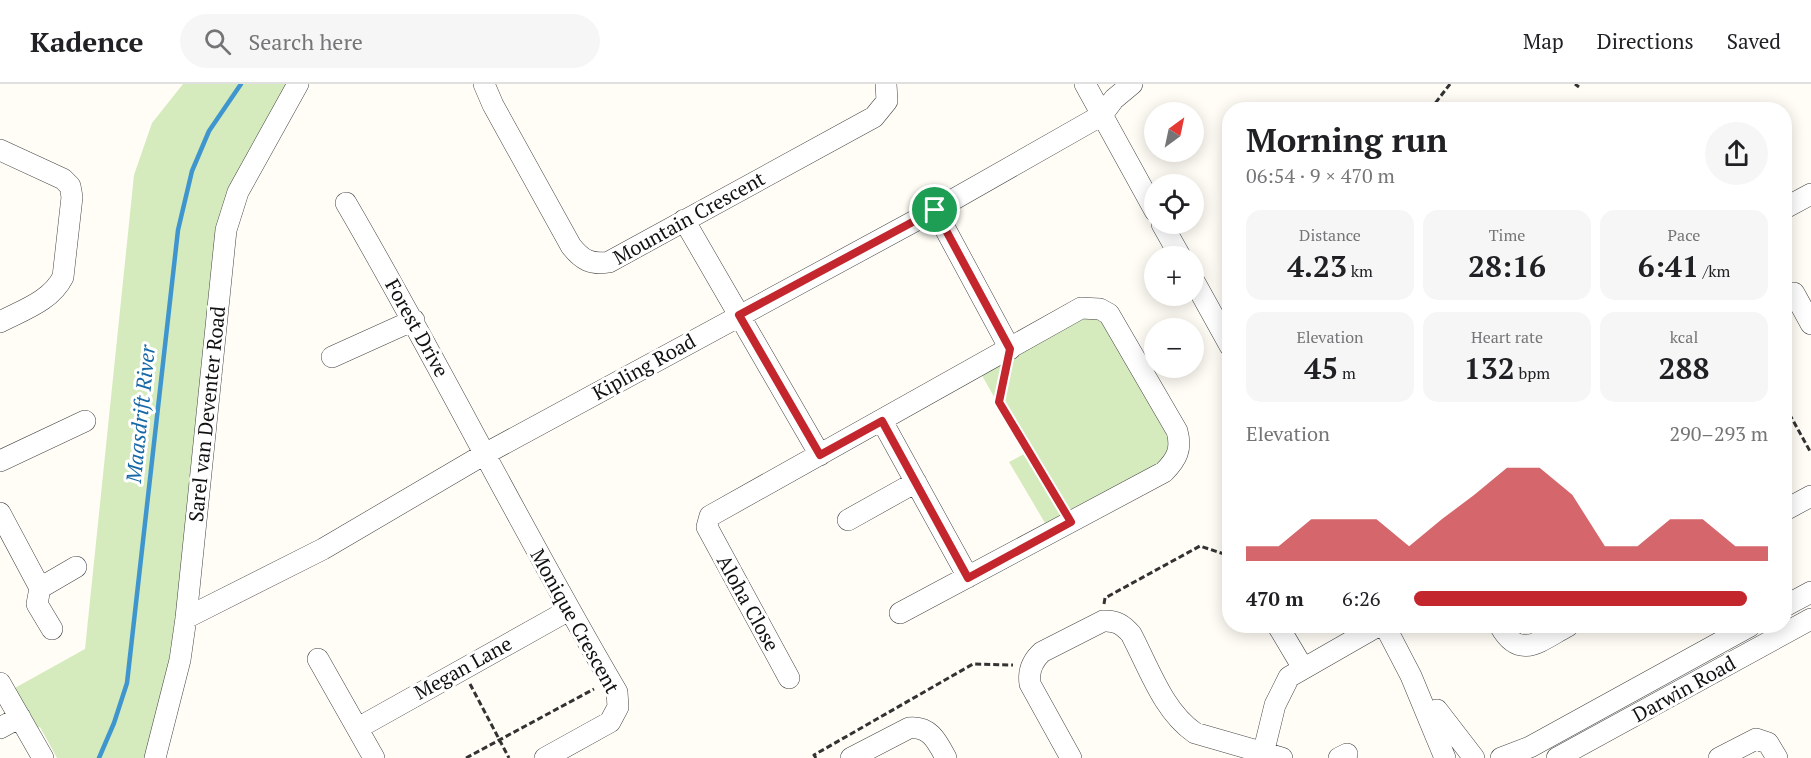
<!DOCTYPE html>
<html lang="en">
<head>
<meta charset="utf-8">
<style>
	:root { --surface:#fff; --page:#f6f6f6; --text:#202124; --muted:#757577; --line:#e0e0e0; --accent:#c4262e }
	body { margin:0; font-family:"PT Serif",serif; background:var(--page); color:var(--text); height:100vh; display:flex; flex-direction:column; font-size:22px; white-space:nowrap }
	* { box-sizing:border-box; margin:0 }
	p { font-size:20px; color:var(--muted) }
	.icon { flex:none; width:33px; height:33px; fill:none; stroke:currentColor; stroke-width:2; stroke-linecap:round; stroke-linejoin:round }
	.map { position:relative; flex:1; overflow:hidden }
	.details { position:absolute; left:1222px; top:18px; width:570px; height:531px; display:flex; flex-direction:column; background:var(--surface); border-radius:24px; box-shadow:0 3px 15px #0003 }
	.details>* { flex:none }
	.needle { width:39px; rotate:33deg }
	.fabs { position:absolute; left:1144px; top:18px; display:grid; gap:12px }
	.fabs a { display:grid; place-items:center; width:60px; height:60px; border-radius:50%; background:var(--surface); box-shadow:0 3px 15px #0003; font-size:30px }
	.pin { position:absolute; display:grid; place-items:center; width:51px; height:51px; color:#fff; margin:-26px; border:3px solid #fff; border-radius:50%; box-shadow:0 2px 6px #0007 }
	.round { display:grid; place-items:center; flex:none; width:63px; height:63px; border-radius:32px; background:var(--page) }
	.overview { display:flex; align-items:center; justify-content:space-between; height:102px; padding:0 24px }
	h1 { font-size:33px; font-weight:800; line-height:45px }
	.metrics { display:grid; grid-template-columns:repeat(3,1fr); gap:9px; height:102px; padding:6px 24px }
	.metrics div { display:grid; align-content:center; border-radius:15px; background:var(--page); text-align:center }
	.metrics b { font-size:30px; font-weight:800 }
	.metrics small { font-size:16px; font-weight:400 }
	.metrics p { font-size:16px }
	.chart { height:168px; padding:12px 24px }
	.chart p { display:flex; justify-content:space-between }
	.chart svg { width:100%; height:108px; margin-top:6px; fill:var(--accent); opacity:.7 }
	ul { padding:0 24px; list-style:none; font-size:20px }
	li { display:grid; grid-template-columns:96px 72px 1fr; align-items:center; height:45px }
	li i { height:15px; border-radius:8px; background:var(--accent) }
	header { display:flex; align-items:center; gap:36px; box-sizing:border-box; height:84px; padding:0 30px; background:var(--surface); border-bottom:2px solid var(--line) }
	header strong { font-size:28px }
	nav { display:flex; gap:33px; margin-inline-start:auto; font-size:21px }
	.search { width:420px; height:54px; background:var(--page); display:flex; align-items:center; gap:15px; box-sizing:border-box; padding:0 21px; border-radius:33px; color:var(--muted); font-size:22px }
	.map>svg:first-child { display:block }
	.green { fill:#d5ebbd }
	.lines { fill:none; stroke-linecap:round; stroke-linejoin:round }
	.stream { stroke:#3f96cf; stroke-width:4.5 }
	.minor-casing { stroke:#444; stroke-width:22 }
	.path { stroke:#333; stroke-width:3; stroke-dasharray:6 3; stroke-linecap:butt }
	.minor { stroke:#fff; stroke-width:21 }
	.route-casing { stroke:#fff; stroke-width:12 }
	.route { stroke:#c4262e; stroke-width:8 }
	.labels { text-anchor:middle; stroke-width:6; stroke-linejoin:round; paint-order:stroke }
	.street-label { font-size:20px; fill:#111; stroke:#fff }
	.water-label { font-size:21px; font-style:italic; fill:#1768a6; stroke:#fff }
</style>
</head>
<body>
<header>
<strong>Kadence</strong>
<div class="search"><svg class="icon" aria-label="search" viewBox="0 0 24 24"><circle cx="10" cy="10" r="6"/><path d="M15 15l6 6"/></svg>Search here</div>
<nav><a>Map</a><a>Directions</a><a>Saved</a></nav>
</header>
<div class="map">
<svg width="1811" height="674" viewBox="0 0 1811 674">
	<rect width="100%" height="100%" fill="#fffdf5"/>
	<path class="green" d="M183,0h103l-56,103 -56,452 -29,119h-88l-17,-31 -5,2 -22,-40 72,-40 49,-474 18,-52z
		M1096,233l11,9 62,113 -2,20 -122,64 -36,-61 17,-9 -46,-81 100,-54z"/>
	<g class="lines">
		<path class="stream" d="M99,674l15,-35 13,-40 51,-453 14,-59 17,-40 32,-47"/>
		<defs>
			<path id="minor" d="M484,0l9,21 78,141c11,14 20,19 38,16l265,-145 13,-16 -1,-17
				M1085,0l70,127
				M0,66l63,29 7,7 2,11 -9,80c-12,24 -40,33 -63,45
				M346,119c94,161 176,328 271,489l1,15 -8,15 -65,36
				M1785,124l26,-14
				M935,126l75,139
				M684,136l136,235
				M1162,140l18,32
				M1194,197l36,65
				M1794,209l17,31
				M332,273l82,-37
				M882,337l86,156
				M0,377l85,-40
				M1785,426l26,-14
				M0,429l40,75
				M848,436l68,-38
				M1785,522l26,-14
				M186,534l137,-69 160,-94 452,-245 167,-95 12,-16 18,-15
				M1278,542l25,42
				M1385,542l26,50 34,82
				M1500,542c20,36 41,14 68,0
				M52,545l-15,-25 3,-16 36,-21
				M318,575l56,99
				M789,594l-82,-151 3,-11 371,-208 19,1 9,5 68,117c5,18 0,28 -13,41l-264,141
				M0,599l43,75
				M1437,626l37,48
				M0,644l20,-11
				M358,644l211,-118
				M155,674l25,-98 6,-42 40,-388 12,-38 60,-108
				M851,674l58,-30c21,-2 28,13 37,30
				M1071,674l-41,-74c-2,-13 2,-23 12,-32l61,-31c13,-1 20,4 28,13 18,34 32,77 64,99l87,25
				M1262,674l13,-53 14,-28 89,-51
				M1339,674l8,-4
				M1501,674l29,-11 220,-121
				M1557,674l254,-139
				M1719,674l37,-19 12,4 9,15"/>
		</defs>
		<use href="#minor" class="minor-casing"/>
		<path class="path" d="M1575,0l4,3
			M1430,26l20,-26
			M1005,287l-6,31 64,106
			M1785,322l26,47
			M1104,520l1,-6 95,-52 30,10
			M470,600l39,74
			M466,674l128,-69
			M816,674l-2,-3 159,-91 40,1"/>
		<use href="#minor" class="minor"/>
	</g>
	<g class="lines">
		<defs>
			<path id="route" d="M935,126l75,139 -11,53 72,120 -103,56 -86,-157 -62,34 -81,-140z"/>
		</defs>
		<use href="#route" class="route-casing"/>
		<use href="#route" class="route"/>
	</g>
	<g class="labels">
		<g class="street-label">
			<text transform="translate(689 134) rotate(-29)" y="7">Mountain Crescent</text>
			<text transform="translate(417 244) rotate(61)" y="7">Forest Drive</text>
			<text transform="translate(644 283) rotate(-29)" y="7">Kipling Road</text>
			<text transform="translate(207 330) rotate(-84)" y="7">Sarel van Deventer Road</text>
			<text transform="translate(748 519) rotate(61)" y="7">Aloha Close</text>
			<text transform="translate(575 537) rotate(61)" y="7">Monique Crescent</text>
			<text transform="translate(463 584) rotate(-29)" y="7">Megan Lane</text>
			<text transform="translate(1684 605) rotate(-29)" y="7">Darwin Road</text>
		</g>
		<g class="water-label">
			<text transform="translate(141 330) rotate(-84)" y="7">Maasdrift River</text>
		</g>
	</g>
</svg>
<div class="fabs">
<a><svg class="needle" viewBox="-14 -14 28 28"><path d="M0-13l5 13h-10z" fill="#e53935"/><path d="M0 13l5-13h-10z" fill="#757577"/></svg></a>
<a><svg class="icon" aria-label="locate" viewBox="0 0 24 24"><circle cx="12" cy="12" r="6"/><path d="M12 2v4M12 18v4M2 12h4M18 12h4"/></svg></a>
<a>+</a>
<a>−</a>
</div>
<div class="pin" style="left:935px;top:126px;background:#1e9e55"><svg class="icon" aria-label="arrive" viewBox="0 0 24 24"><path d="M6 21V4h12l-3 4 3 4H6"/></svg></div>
<section class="details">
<div class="overview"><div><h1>Morning run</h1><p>06:54 · 9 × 470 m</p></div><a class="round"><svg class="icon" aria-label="share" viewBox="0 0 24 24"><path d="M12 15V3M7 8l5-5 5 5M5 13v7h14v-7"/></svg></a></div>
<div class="metrics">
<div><p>Distance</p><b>4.23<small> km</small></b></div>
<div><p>Time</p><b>28:16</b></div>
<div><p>Pace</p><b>6:41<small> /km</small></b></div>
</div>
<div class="metrics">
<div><p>Elevation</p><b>45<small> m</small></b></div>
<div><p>Heart rate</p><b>132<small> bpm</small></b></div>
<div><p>kcal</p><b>288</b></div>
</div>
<div class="chart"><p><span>Elevation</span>290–293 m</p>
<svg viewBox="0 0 160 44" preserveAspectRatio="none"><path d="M0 44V38L10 38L20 27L30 27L40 27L50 38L60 27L70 17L80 6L90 6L100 17L110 38L120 38L130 27L140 27L150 38L160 38V44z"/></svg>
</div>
<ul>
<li><b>470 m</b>6:26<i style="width:94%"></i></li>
</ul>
</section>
</div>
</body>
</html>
